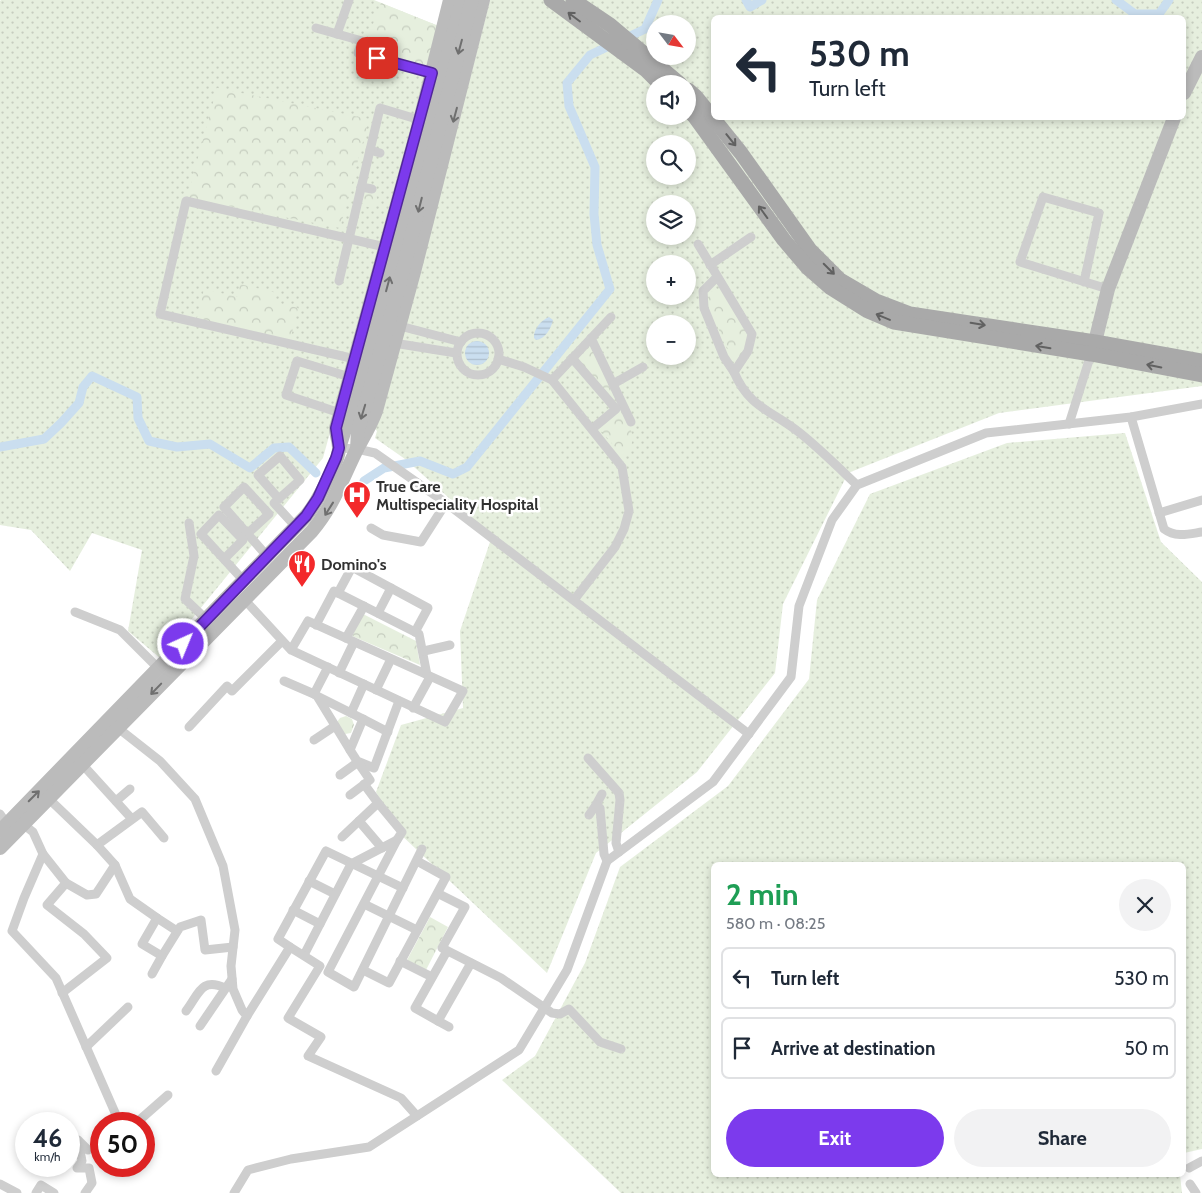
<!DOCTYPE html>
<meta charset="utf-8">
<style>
body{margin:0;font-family:Cabin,sans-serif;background:#f2f2f3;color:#1f2937;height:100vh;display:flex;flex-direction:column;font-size:19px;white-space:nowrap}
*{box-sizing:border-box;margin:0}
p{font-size:16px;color:#747a83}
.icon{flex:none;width:28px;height:28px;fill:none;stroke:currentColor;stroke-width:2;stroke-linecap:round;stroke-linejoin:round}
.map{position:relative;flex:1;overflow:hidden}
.drawer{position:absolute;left:711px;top:862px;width:475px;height:315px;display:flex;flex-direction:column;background:#fff;border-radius:8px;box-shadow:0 2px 8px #0003}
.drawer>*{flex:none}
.hud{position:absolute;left:711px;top:15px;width:475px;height:105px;border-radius:8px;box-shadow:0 2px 8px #0003;background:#fff;color:#1f2937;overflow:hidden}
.needle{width:32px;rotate:121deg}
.controls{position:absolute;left:646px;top:15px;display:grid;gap:10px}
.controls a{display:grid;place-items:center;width:50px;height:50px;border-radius:50%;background:#fff;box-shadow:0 2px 8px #0003;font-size:25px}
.speed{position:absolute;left:15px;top:1112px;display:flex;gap:10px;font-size:25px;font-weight:700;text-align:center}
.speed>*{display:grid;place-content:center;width:65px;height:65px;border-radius:50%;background:#fff;box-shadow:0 2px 8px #0003;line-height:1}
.speed small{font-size:12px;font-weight:400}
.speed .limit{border:8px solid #d22;background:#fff;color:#111}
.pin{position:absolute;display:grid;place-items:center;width:42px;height:42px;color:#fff;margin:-21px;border-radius:10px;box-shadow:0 2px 8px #0006}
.me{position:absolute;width:55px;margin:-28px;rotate:44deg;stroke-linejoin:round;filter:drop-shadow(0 0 4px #0008)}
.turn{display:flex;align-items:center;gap:18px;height:105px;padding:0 15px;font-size:22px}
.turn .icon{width:65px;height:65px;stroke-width:2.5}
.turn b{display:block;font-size:35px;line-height:42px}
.round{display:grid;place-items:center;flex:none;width:52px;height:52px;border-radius:26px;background:#f2f2f3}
.head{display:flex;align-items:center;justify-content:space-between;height:85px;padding:0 15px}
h1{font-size:30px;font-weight:700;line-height:38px;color:#1e9e55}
.primary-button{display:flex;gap:10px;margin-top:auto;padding:10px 15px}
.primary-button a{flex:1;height:58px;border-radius:30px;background:#7c3aed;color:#fff;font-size:20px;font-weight:700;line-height:58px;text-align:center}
.primary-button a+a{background:#f2f2f3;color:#1f2937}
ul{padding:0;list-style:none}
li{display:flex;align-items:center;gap:15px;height:62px;margin:0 10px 8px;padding:0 5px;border:2px solid #e0e1e3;border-radius:8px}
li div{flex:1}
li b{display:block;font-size:19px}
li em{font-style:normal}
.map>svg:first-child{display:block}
.grass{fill:url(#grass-dots);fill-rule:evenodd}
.park{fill:url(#park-crowns)}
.water{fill:url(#water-rules)}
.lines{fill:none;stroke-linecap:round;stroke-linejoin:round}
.canal{stroke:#cadeef;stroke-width:9}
.street{stroke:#cecece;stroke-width:9}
.secondary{stroke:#bbb;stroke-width:14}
.primary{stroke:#a9a9a9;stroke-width:15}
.secondary-bridge{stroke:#bbb;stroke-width:14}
.oneway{stroke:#616161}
.oneway2{stroke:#6f6f6f}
.route-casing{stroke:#51269a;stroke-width:12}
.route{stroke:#7c3aed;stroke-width:9}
.labels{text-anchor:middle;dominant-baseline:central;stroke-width:5;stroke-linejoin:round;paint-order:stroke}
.poi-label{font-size:16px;font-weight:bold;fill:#313131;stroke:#fff;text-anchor:start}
</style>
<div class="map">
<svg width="1202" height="1193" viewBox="0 0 1202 1193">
<defs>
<pattern id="grass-dots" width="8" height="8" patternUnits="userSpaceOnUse" patternTransform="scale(1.25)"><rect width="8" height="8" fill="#e6efde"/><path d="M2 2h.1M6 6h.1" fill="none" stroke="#c6cdbf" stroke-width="1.8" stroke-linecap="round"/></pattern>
<pattern id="park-crowns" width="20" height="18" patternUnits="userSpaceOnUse" patternTransform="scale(1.25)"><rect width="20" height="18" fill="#e6efde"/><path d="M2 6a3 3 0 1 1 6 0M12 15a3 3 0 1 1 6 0" fill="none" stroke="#c6cdbf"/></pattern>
<pattern id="water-rules" width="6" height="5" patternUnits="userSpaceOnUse" patternTransform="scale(1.25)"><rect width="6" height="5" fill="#cadeef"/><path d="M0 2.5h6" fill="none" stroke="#aebfcd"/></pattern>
</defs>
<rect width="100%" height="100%" fill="#fff"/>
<g class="grass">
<polygon points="1,0 374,0 441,27 323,458 160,658 128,631 142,550 92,533 70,571 31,530 0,525 0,1"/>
<path d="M490,0H1202V386L999,413L848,473L783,604L775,673L697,772L596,853L547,973L398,832L376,792L401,725L463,708L460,631L492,536L405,459L375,438L377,431L373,427L471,74ZM714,18H1184V118H714ZM655,24H688V56H655ZM655,84H688V116H655ZM655,144H688V176H655ZM655,204H688V236H655ZM655,264H688V296H655ZM655,324H688V356H655Z"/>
<polygon points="1125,433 1161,542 1202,582 1202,1149 1184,1153 1184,865 714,865 714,1175 1180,1175 1182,1193 621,1193 502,1080 535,1056 585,963 620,867 728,786 809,679 817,600 870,494 1007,443"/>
</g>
<g class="park">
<polygon points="381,3 441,27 430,69 361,56"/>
<polygon points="217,88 369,119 340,228 187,198"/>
<circle cx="369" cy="199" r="8"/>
<polygon points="240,284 277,293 275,302 298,308 290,341 197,318 204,289 237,297"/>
<path d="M716,289L723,291C728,301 750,330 748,340C746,348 740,357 735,364L709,309V293Z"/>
<polygon points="591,346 618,401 616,403 577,361"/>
<path d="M619,411C631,427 640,440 623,457L600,429Z"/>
<polygon points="363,614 416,641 420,665 352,636"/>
<polygon points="346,716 352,719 354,725 351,733 345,734 337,722 340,718"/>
<polygon points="430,917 448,927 426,970 407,960"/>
</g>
<g class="water">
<path d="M549,317L553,320C551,329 545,339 536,340L534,338C533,330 541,320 549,317Z"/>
<circle cx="477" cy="353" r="12"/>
</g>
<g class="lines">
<g class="canal">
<polyline points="746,0 750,7 762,0"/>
<polyline points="1116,0 1135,14 1159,14 1169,0"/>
<polyline points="0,447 44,439 61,423 79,403 83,387 92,376 137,397 138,418 149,441 177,447 210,444 250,468 274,448 289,447 316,473"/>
<polyline points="364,481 384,468 420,461 453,474 467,467 610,289 597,245 594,214 595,167 569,106 567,83 590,55 645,29 658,0"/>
</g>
<g class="street">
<polyline points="316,28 362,41 358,53 432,73"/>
<polyline points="337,34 349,0"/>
<polyline points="370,150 380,153"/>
<polyline points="361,187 372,189"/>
<polyline points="698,244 752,334 748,351 734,372 724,357 704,308 703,291 717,277"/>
<polyline points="710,265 751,237"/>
<polyline points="339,281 380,108 420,120"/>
<polyline points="1084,282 1099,213 1043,197 1020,262 1108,289"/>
<polyline points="396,325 461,342"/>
<circle cx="478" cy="354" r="21"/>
<polyline points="591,338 631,422"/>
<polyline points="390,341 400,344 456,353"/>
<polyline points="572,358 616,409 592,429"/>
<polyline points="355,359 160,314 186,201 385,247"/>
<polyline points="498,359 524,367 552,380 622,467 629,511 624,529 615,547 574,600"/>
<path d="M734,372C749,408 773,411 800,433C820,449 838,467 857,485"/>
<polyline points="552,380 611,317"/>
<polyline points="613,384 643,367"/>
<polyline points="340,413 286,395 297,361 350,377"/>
<path d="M1131,417L1164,529C1176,538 1189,534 1202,532"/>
<polyline points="1069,424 1091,354"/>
<polyline points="339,448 357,449 375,453 446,503 749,734"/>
<polyline points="279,499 258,475 280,456 300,480 274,503 296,527"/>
<polyline points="1159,513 1202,500"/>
<polyline points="189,523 194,556 185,599 206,619"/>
<polyline points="371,528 383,535 421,542 446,503"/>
<polyline points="248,533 269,514 244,487 224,507 267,556"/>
<polyline points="224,559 243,540 219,515 201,534 244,581"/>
<polyline points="338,593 352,567 428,608 415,632"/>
<polyline points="244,599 291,650 445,722 463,691 308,621 291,650"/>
<polyline points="75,612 120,630 159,669"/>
<polyline points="378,613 391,588"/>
<polyline points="316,625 334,591 419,634 427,675"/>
<polyline points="346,638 364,606"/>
<polyline points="424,651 450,645"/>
<polyline points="339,673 354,642"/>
<polyline points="284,681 314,694"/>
<polyline points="376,690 391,659"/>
<polyline points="317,696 350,750 363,719 317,696 314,694 328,667"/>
<polyline points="413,708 430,677"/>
<polyline points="351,713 364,684"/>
<polyline points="363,719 388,732"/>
<polyline points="189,727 227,686 232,691 282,641"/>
<polyline points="118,728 160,761 195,799 223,866 235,930 231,966 233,989 242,1010 247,1016 216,1071"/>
<polyline points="314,740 335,726"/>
<polyline points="350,750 357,761 374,768 399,701"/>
<polyline points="588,758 619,793 620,800 616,843 619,852"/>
<polyline points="82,764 132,819"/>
<polyline points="340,775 358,762"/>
<polyline points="364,784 378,803"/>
<polyline points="350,795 370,780 357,761"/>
<polyline points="48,798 97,845"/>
<polyline points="116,801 130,789"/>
<polyline points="596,805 602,794"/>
<polyline points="0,814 7,824"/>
<polyline points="589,815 596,805 600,808 604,854 607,861"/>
<polyline points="359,821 382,848"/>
<polyline points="23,824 33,832 43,854 24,898 12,931 56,978 120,1124"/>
<polyline points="342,837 378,803 402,832 397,840"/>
<polyline points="43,854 66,883 47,905 84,934 107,958 62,993"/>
<polyline points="115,865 130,899 157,918 142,944 162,956 180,927 201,920 205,950 233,947"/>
<polyline points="309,881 335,894"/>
<polyline points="66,883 87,895 96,894 115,865 97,845 142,812 164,838"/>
<polyline points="441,895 465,907 442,948 501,978 552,1013 560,1014 569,1009 600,1042 621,1049"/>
<polyline points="364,904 417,930"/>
<polyline points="293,910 320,924"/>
<polyline points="157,918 177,931"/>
<polyline points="290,947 278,939 326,851 403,888"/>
<polyline points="447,951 415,1008 438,1021 471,963"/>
<polyline points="304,955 351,864 397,840 328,972 354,987 422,849"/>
<polyline points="400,961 432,977"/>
<polyline points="363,970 389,983 446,877 417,861"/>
<polyline points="152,974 162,956"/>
<path d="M186,1011C199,994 201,977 225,988"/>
<polyline points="247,1016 290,947 320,966 288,1018 321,1037 308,1056 401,1098 417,1116"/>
<polyline points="438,1021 449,1027"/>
<polyline points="200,1026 232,979"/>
<polyline points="86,1047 128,1007"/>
<polyline points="135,1124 168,1095"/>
<polyline points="1189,1168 1202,1161"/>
<polyline points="0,1184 17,1193"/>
<polyline points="1190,1184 1196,1193"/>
<polyline points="36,1193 41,1185 54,1193"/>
<polyline points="85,1193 92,1183 89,1168 77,1168 82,1161 78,1140 88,1150"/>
<polyline points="234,1193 248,1170 291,1159 369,1147 519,1050 567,970 607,861 713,782 791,677 799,606 832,520 857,485 986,433 1131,417 1202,404"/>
</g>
<g class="secondary">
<polyline points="1184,93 1202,57"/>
<polyline points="1095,342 1108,289 1174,118"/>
<path d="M0,831L306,516C316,504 339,463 339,448C339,441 336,435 336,428L420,120L450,0"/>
<path d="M0,848L312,531C334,505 342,479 357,449C364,436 371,425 376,411L414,272L483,0"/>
</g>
<g class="primary">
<polyline points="551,0 646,70 660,84"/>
<polyline points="573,0 610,25 680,84"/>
<polyline points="688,90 696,97 741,153 810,250 840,280 876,301 910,314 1095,342 1202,361"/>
<polyline points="688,110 695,117 784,240 807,267 831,288 866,310 894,322 1091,354 1202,375"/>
</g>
<g class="secondary-bridge">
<polyline points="339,448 370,351 462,0"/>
<polyline points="357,449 358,430 395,301 472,0"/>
</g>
</g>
<defs><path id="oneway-shaft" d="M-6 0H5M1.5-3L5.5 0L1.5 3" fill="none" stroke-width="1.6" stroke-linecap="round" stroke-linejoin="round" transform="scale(1.25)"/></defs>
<g class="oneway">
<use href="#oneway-shaft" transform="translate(574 17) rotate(-143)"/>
<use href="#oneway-shaft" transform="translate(731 140) rotate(51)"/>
<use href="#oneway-shaft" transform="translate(763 212) rotate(-126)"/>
<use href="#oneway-shaft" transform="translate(829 269) rotate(45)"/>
<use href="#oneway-shaft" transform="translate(883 317) rotate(-157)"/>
<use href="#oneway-shaft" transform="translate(978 324) rotate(9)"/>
<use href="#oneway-shaft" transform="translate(1043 347) rotate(-171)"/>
<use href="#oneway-shaft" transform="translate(1154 366) rotate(-169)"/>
</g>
<g class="oneway2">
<use href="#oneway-shaft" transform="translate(460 47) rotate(105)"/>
<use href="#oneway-shaft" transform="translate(455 115) rotate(105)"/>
<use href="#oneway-shaft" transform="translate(420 205) rotate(104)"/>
<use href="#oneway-shaft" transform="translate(388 284) rotate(-75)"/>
<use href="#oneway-shaft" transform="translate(363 412) rotate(107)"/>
<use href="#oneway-shaft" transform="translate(329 509) rotate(122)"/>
<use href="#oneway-shaft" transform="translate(156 689) rotate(134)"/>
<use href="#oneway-shaft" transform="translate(34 796) rotate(-45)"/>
</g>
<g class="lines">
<defs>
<polyline id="route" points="183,644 306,516 318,498 336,458 339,448 336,428 340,413 432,73 377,58"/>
</defs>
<use href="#route" class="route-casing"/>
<use href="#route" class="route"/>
</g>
<defs>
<symbol id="hospital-pin" viewBox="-11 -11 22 30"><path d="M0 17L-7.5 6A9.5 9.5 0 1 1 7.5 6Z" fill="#f3292b" stroke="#fff"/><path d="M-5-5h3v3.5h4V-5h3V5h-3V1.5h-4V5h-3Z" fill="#fff"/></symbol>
<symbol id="restaurant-pin" viewBox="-11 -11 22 30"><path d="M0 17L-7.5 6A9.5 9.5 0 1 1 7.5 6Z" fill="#f3292b" stroke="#fff"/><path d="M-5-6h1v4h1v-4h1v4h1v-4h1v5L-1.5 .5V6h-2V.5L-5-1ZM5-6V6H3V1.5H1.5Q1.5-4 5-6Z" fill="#fff"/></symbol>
</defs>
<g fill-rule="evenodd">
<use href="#hospital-pin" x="341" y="479" width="32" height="43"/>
<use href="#restaurant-pin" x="286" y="548" width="32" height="43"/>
</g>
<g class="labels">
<g class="poi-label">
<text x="376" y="486">True Care<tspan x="376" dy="18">Multispeciality Hospital</tspan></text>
<text x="321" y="564">Domino's</text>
</g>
</g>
</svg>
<div class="controls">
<a><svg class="needle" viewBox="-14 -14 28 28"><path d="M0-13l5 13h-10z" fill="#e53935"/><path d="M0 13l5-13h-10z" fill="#747a83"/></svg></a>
<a><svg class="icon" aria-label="sound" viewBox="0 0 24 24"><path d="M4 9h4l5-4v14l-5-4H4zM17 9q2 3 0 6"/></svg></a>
<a><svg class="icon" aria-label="search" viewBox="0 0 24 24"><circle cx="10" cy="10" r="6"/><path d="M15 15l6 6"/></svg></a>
<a><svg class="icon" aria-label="layers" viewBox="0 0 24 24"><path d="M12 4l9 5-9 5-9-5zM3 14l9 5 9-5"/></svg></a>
<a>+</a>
<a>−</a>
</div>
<div class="speed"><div>46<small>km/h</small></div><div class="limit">50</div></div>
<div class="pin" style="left:377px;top:58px;background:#d93025"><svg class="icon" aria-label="arrive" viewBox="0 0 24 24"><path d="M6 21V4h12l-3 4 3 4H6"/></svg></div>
<svg class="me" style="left:183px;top:644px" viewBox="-20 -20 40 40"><circle r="17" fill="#7c3aed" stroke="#fff" stroke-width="3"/><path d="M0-11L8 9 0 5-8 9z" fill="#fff"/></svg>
<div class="hud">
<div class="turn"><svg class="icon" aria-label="left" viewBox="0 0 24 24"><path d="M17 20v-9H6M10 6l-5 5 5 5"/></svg><div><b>530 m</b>Turn left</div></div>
</div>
<section class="drawer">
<div class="head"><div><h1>2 min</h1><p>580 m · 08:25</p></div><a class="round"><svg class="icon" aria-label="close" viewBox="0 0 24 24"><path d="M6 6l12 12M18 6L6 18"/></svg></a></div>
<ul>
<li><svg class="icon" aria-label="left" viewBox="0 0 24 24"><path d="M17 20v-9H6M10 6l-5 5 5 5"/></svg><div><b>Turn left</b></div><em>530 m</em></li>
<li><svg class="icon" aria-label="arrive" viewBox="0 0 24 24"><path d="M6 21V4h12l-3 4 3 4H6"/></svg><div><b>Arrive at destination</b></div><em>50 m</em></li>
</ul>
<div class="primary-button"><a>Exit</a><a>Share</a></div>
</section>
</div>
